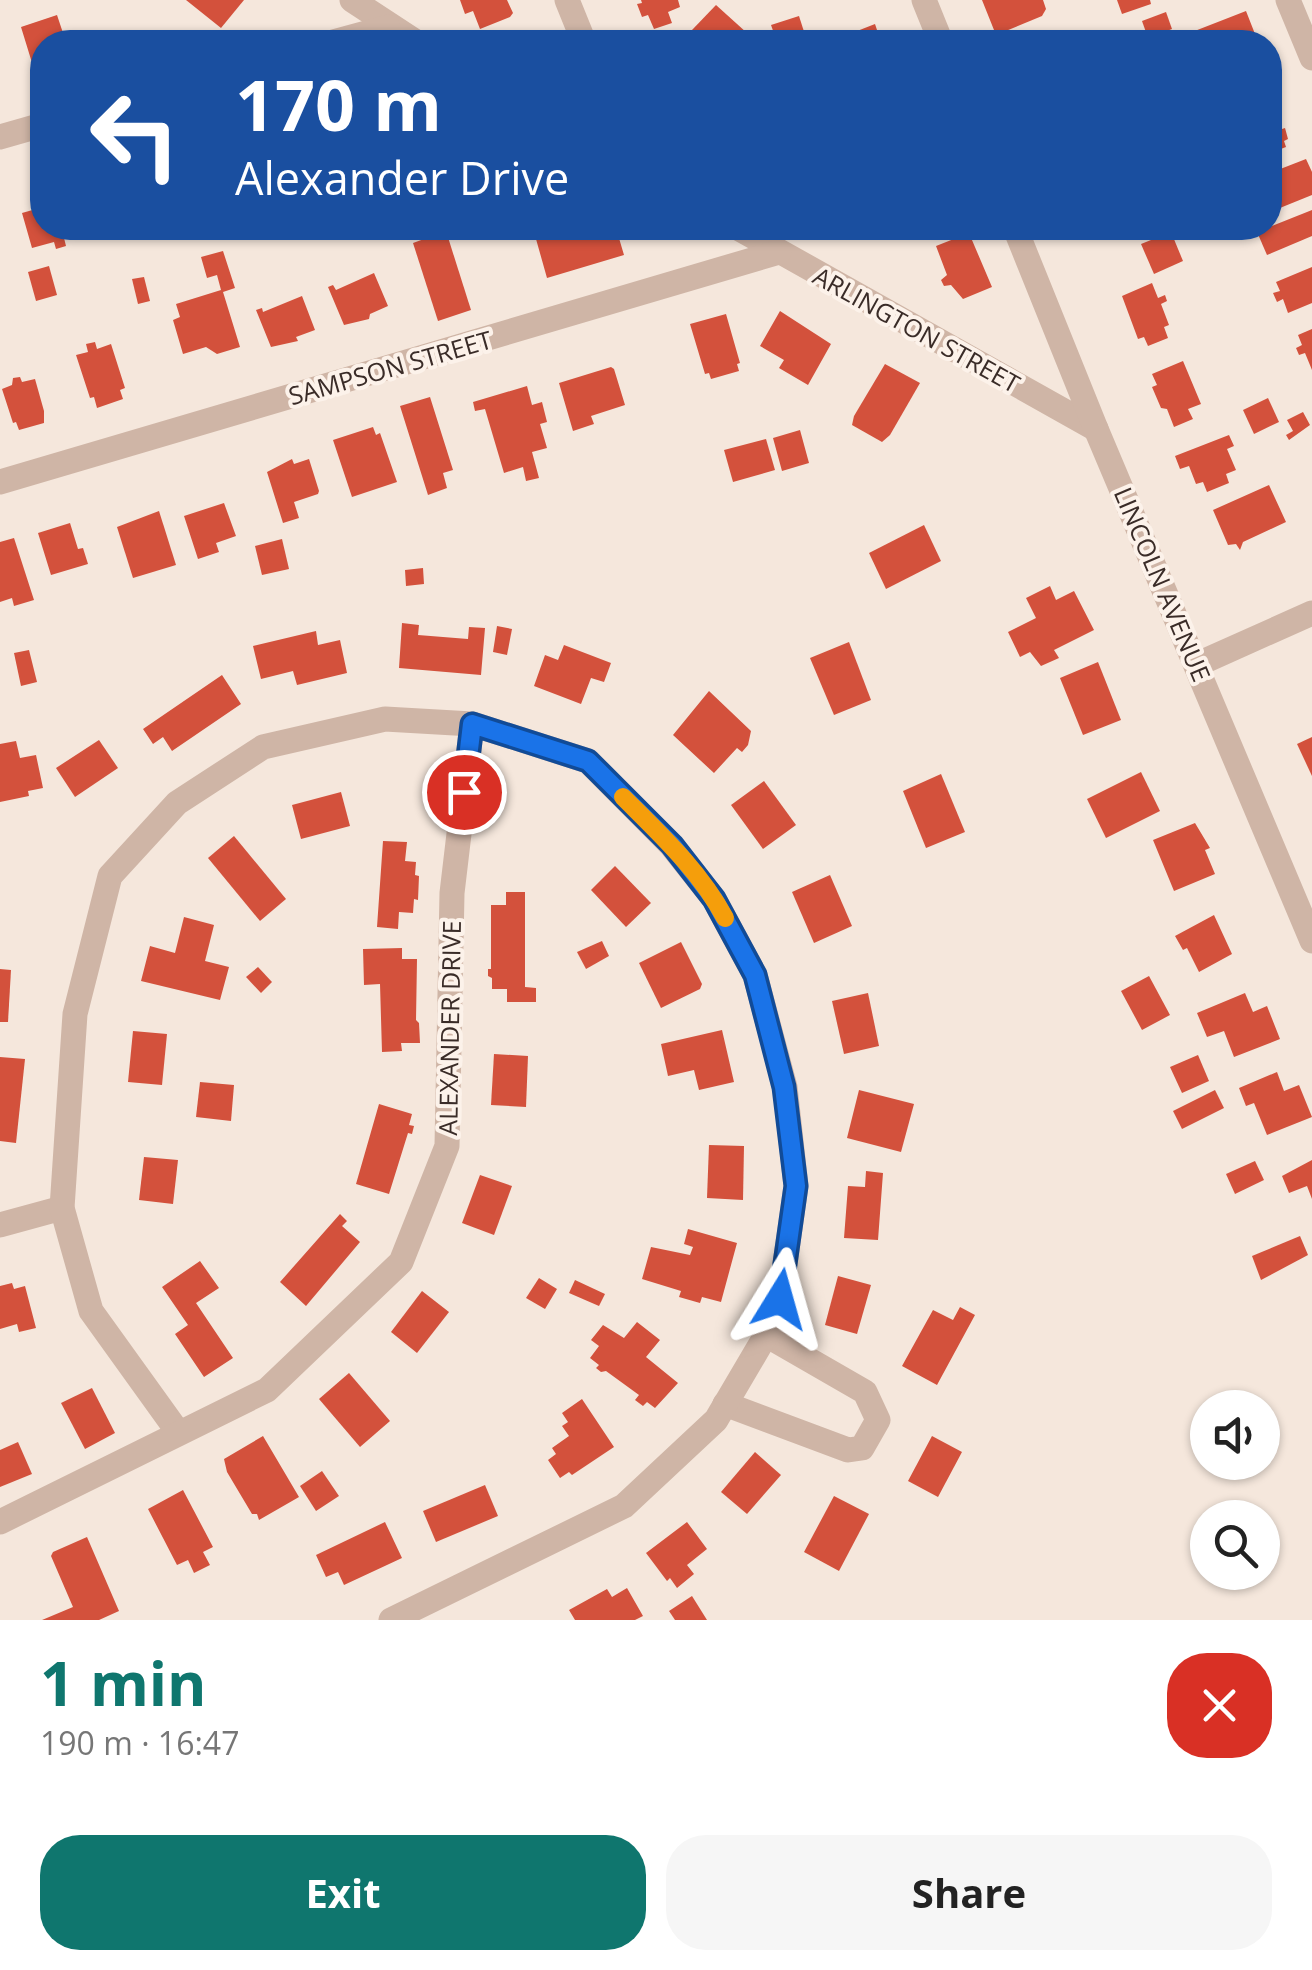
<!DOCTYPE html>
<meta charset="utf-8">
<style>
body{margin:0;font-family:"Open Sans",sans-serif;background:#f6f6f6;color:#222;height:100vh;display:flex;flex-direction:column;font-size:38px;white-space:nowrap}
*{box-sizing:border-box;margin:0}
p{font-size:32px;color:#767676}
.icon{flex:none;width:55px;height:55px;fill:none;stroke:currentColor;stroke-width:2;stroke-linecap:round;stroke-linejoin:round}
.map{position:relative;height:1620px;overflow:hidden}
.side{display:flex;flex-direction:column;background:#fff;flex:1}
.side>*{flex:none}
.hud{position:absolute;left:30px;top:30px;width:1252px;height:210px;border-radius:40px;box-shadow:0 2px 8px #0004;background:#1a4fa0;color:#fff;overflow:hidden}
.fabs{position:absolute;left:1190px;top:1390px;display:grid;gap:20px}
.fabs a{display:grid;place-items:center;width:90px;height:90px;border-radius:50%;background:#fff;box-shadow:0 2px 8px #0004;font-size:50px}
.pin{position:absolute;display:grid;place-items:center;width:85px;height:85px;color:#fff;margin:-42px;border:5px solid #fff;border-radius:50%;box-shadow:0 2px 10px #0007}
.me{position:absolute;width:110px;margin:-55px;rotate:8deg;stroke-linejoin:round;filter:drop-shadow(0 0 8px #0008)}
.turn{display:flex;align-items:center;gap:35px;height:210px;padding:0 40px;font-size:45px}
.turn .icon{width:130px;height:130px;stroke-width:2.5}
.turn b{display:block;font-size:70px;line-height:85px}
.round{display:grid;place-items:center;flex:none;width:105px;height:105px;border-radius:40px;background:#f6f6f6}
.overview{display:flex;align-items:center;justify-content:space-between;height:170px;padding:0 40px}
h1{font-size:60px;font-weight:700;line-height:75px;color:#0f766e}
.button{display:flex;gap:20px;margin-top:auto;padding:20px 40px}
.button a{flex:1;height:115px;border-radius:40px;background:#0f766e;color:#fff;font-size:40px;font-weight:700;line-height:115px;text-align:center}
.button a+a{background:#f6f6f6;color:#222}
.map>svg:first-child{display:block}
.building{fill:#d3513c}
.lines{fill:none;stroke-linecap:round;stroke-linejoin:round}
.street{stroke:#cfb5a6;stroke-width:25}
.route-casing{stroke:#114b97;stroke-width:25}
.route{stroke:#1a73e8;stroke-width:18}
.slow{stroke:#f59e0b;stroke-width:18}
.labels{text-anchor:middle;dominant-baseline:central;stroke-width:8;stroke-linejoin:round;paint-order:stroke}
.street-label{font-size:25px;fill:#3a2c28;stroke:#fcf2ea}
</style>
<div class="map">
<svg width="1312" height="1620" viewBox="0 0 1312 1620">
<rect width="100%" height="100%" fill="#f5e7dc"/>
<g class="building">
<polygon points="186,0 244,0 221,28"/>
<polygon points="460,0 507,0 513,13 510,17 480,29 473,11 465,14"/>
<polygon points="641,0 678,0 680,7 668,12 672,23 654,29 648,15 642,17 637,4 642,3"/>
<polygon points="982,0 1043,0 1046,9 1042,16 996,35"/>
<polygon points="1117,0 1150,0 1151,4 1122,14"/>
<polygon points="716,5 747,33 739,42 706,42 692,30"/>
<polygon points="1246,11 1255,34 1250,36 1253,42 1190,42 1187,34"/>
<polygon points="1166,12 1172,29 1148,38 1142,21"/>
<polygon points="57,15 66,42 42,42 42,78 37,79 21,27"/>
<polygon points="799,16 807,41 777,42 771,25"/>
<polygon points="875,24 881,42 829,42"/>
<polygon points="1274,116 1279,130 1285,128 1288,139 1284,141 1286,147 1270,153 1270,117"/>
<polygon points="1306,159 1312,172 1312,195 1270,212 1270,173"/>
<polygon points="42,202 42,228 72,228 74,235 64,238 66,246 56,249 54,242 32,248 22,213 36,209 34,205"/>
<polygon points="1312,210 1312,236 1267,255 1257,232"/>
<polygon points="567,228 616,228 624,255 547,278 536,239 568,230"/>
<polygon points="446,231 471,310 438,321 413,243"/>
<polygon points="1171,232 1183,261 1154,274 1141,244"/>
<polygon points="969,233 992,287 963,299 951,285 944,286 941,280 947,275 936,246"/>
<polygon points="223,251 235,288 223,292 240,347 217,354 206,347 183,354 173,320 180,317 176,304 221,290 217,275 207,278 201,257"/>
<polygon points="49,266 57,295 36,301 28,272"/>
<polygon points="1312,267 1312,303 1288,313 1283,299 1277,302 1273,293 1280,291 1276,282"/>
<polygon points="374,273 388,306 370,314 369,319 344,325 328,287 333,285 336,290"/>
<polygon points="144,277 150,301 138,304 132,279"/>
<polygon points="1152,283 1158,298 1165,295 1167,301 1161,304 1169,325 1164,327 1168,338 1148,346 1144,337 1138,339 1122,296"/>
<polygon points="302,296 315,330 296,337 298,341 271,347 256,310 262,308 263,312"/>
<polygon points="780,311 831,344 808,385 779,368 784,360 760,346"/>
<polygon points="726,314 740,363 737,364 739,371 711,379 709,373 705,374 690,324"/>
<polygon points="1312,329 1312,370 1305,353 1299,355 1296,348 1302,345 1298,335"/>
<polygon points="95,342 97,349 111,344 125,388 120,390 123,399 97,408 94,397 90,398 76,355 88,352 86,344"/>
<polygon points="1183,361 1201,404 1188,409 1193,419 1174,427 1167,409 1161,408 1152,387 1157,385 1152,374"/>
<polygon points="885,364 920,383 890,435 882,442 852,425 854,416"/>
<polygon points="611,367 614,369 625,405 591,416 594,424 573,431 559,383"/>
<polygon points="20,377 22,382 35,379 44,411 44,423 19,430 16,422 13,423 2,389 12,385 13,378"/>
<polygon points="527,386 532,405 542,402 547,422 540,424 547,448 532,452 539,478 526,481 523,467 504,473 485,409 475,411 473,402"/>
<polygon points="430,397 453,470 443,473 447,488 428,495 400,406"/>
<polygon points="1268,398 1279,422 1254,434 1243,410"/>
<polygon points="1303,412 1310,425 1289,440 1286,435 1293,431 1287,420"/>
<polygon points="373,427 376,435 380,433 397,482 352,497 333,440"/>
<polygon points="800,430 809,463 782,471 773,438"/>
<polygon points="1229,435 1234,446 1227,449 1236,470 1226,474 1229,483 1207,492 1203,482 1196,484 1189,466 1180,469 1175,456"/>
<polygon points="766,439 775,470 733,482 724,450"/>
<polygon points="292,459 294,464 309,459 319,491 318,494 294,502 299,518 283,523 267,472"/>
<polygon points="1269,485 1286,522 1243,542 1240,550 1236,544 1228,545 1213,510"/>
<polygon points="224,503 236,536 216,543 219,552 198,559 184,516"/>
<polygon points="159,511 176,565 133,578 117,527"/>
<polygon points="70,523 78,549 83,548 88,564 51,575 38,533"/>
<polygon points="924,525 941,561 886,589 869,553"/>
<polygon points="14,538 34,600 14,606 12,598 0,602 0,542"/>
<polygon points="282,539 289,569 262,575 255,546"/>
<polygon points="423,568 424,584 406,586 405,570"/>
<polygon points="1050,586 1056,600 1074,591 1094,630 1054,650 1059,658 1041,666 1030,652 1020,657 1008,632 1036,618 1026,598"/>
<polygon points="402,623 419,625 418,635 468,639 469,627 485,628 481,675 399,668"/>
<polygon points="497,626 512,629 507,655 493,652"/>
<polygon points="316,631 318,645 340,640 347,673 297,685 293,671 261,679 253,646"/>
<polygon points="849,642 871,700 834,715 810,658"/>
<polygon points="564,645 611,663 604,682 591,678 581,704 534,686 545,655 558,660"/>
<polygon points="29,650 37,682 21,686 14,653"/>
<polygon points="1098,662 1121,720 1083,735 1060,678"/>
<polygon points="222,675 241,704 172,751 163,737 153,744 143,729"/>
<polygon points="709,691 751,731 748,745 742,752 737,748 714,773 673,735"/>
<polygon points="1312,737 1312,776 1297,744"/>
<polygon points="99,740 118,768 75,797 56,768"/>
<polygon points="16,741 20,758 36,755 43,788 28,791 29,796 0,802 0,744"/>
<polygon points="1141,772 1160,811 1106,838 1087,799"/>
<polygon points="941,774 965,832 926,848 903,791"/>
<polygon points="764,781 796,825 763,849 731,805"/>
<polygon points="341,792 350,826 301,839 292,805"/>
<polygon points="1195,823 1210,848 1205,850 1215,874 1174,891 1153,840"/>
<polygon points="234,836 286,899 260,921 208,858"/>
<polygon points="383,841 407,842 405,861 416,862 415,875 419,876 418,900 414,899 413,913 399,912 398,929 377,927"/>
<polygon points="615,866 651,903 626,927 591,890"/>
<polygon points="830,875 852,926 814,943 792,892"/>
<polygon points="506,892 525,892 525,987 536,988 536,1002 507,1002 507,989 492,989 492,978 488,976 488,969 491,969 491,905 506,905"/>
<polygon points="1214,915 1232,954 1199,972 1187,948 1183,950 1175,936"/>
<polygon points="184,917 214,925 205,961 229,967 220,1000 141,981 150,946 175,953"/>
<polygon points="602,941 609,956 586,969 577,952"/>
<polygon points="681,942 702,984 700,989 661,1008 639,963"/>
<polygon points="402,948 402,959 417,959 416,1020 419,1023 420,1043 401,1043 402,1051 382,1052 380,984 364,985 363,949"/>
<polygon points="258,967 272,982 261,993 246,977"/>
<polygon points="0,969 11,970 8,1022 0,1022"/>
<polygon points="1149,976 1170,1015 1142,1030 1121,991"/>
<polygon points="868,993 879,1046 844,1054 832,1001"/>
<polygon points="1245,993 1253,1012 1267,1006 1280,1039 1234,1057 1224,1031 1207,1037 1197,1013"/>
<polygon points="722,1030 734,1082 699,1090 694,1070 668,1076 661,1044"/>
<polygon points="133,1031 167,1034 162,1085 128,1082"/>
<polygon points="494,1054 528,1056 526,1107 491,1105"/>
<polygon points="1198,1055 1209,1081 1182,1093 1170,1067"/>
<polygon points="0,1057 25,1059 16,1143 0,1141"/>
<polygon points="1277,1072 1284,1091 1299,1085 1312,1117 1267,1135 1254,1103 1246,1106 1239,1088"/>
<polygon points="200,1082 234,1085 231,1121 196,1117"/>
<polygon points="859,1090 914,1104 901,1152 847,1138"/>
<polygon points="1215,1090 1224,1108 1182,1129 1173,1111"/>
<polygon points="379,1104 412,1114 409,1125 414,1126 412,1134 408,1133 389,1194 356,1184"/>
<polygon points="709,1145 744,1146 743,1200 707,1198"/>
<polygon points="144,1157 178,1160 173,1204 139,1200"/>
<polygon points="1312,1160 1312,1199 1307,1186 1289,1193 1282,1176"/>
<polygon points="1255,1161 1264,1180 1235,1194 1226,1174"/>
<polygon points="866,1171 883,1173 878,1240 844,1238 848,1186 865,1187"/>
<polygon points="480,1175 512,1186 494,1235 462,1223"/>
<polygon points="340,1214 347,1221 342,1226 360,1242 306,1306 280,1282"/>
<polygon points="688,1229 737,1243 721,1302 702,1297 700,1303 679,1297 681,1291 642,1279 651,1247 690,1255 693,1247 684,1244"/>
<polygon points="1300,1236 1308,1255 1261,1280 1252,1256"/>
<polygon points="200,1261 219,1288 196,1303 233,1358 204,1377 175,1334 188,1325 162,1287"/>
<polygon points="838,1276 871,1285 857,1334 825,1325"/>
<polygon points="539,1278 557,1289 545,1309 526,1298"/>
<polygon points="575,1280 605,1294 599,1306 569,1293"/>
<polygon points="12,1283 14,1289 25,1286 36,1328 19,1332 17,1324 0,1329 0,1286"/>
<polygon points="422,1291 449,1312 417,1353 391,1332"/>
<polygon points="960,1307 975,1315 937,1385 902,1366 933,1310 953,1320"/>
<polygon points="637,1322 660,1340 646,1357 678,1383 655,1408 647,1402 643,1406 635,1400 639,1395 606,1371 601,1372 596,1368 599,1365 590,1358 599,1346 591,1340 603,1325 624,1338"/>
<polygon points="349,1373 390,1421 360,1447 319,1399"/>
<polygon points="92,1388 115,1433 85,1449 61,1403"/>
<polygon points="582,1399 614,1447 572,1475 569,1472 560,1478 548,1460 556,1454 552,1448 569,1436 562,1426 568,1422 562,1413"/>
<polygon points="263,1436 299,1497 259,1520 257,1514 252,1514 227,1472 224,1459"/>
<polygon points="932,1436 962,1452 938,1497 908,1481"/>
<polygon points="18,1442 32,1474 0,1487 0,1450"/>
<polygon points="755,1452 781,1475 747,1514 721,1492"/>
<polygon points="322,1471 339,1496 316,1511 300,1486"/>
<polygon points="485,1485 498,1516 436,1542 423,1511"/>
<polygon points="183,1490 213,1547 203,1552 210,1565 194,1573 188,1560 177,1565 148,1509"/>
<polygon points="834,1496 869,1514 839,1571 804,1552"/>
<polygon points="385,1522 402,1558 344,1585 338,1572 326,1577 316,1555"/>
<polygon points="687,1522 707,1549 687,1565 694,1574 677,1588 670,1578 667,1581 646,1553"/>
<polygon points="87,1537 119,1611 99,1620 42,1620 73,1607 51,1556 53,1552"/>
<polygon points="627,1588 643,1616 635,1620 575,1620 569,1610 607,1589 612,1597"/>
<polygon points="692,1596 707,1620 675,1620 669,1611"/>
</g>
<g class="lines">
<g class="street">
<polyline points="352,0 416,42"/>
<polyline points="567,0 584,42"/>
<polyline points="924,0 941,42"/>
<polyline points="1288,0 1312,58"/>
<polyline points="333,42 388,27"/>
<polyline points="0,137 42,125"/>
<polyline points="738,228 1096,429"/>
<polyline points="1015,228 1096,429 1312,941"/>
<polyline points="0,482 779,252"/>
<polyline points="1198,664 1312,613"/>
<polyline points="0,1225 62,1208"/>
<polyline points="725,1404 848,1450 862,1448 878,1420 865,1392 766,1335"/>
<polyline points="178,1432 91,1311 62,1208 75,1014 110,876 177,803 263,747 385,719 472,724 588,761 671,845 714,899 755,975 785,1087 796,1186 780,1299 766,1335 716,1420 624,1506 391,1620"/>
<polyline points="0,1522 267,1390 401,1262 447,1146 452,893 472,724"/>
</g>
</g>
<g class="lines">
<defs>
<polyline id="route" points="464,792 472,724 588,761 672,845 714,899 755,975 784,1087 796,1186 780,1299"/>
</defs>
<use href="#route" class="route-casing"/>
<use href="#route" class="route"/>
<path class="slow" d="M623,797C660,834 700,871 725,918"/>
</g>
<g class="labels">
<g class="street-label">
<text transform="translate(917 329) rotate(29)">ARLINGTON STREET</text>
<text transform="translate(390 367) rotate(-16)">SAMPSON STREET</text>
<text transform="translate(1163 584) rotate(67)">LINCOLN AVENUE</text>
<text transform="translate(449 1028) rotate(-89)">ALEXANDER DRIVE</text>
</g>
</g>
</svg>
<div class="fabs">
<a><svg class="icon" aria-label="sound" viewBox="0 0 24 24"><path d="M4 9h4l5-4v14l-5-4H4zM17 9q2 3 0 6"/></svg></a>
<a><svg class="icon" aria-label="search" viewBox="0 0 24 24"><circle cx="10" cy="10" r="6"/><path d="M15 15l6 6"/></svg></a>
</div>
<div class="pin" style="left:464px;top:792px;background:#d93025"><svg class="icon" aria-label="arrive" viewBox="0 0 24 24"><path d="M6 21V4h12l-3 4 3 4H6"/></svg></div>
<svg class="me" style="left:780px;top:1299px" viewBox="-20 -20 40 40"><path d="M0-17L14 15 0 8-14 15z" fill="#1a73e8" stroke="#fff" stroke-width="4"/></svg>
<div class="hud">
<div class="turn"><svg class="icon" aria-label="left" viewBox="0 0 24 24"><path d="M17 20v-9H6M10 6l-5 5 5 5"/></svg><div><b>170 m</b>Alexander Drive</div></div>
</div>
</div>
<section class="side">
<div class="overview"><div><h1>1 min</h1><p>190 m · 16:47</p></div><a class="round" style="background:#d93025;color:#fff"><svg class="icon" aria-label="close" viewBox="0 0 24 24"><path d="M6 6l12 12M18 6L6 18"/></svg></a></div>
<div class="button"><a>Exit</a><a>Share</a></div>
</section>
